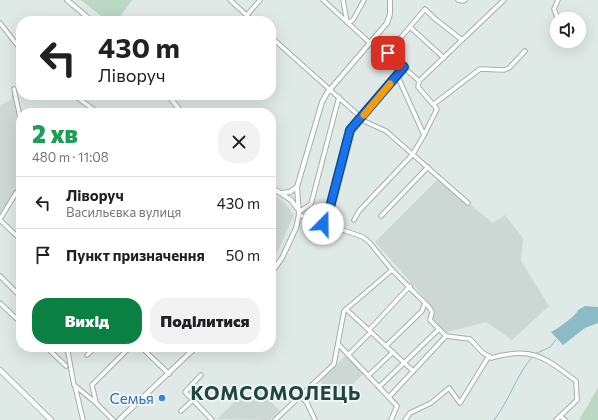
<!DOCTYPE html>
<html lang="uk">
<meta charset="utf-8">
<style>
body{margin:0;font-family:Commissioner,sans-serif;background:#f2f2f2;color:#202124;height:100vh;display:flex;flex-direction:column;font-size:15px;white-space:nowrap}
*{box-sizing:border-box;margin:0}
p{font-size:13px;color:#757577}
.icon{flex:none;width:22px;height:22px;fill:none;stroke:currentColor;stroke-width:2;stroke-linecap:round;stroke-linejoin:round}
.map{position:relative;flex:1;overflow:hidden}
.drawer{position:absolute;left:16px;top:108px;width:260px;height:244px;display:flex;flex-direction:column;background:#fff;border-radius:16px;box-shadow:0 4px 16px #0002}
.drawer>*{flex:none}
.banner{position:absolute;left:16px;top:16px;width:260px;height:84px;border-radius:16px;box-shadow:0 4px 16px #0002;background:#fff;color:#202124;overflow:hidden}
.buttons{position:absolute;left:550px;top:12px;display:grid;gap:8px}
.buttons a{display:grid;place-items:center;width:36px;height:36px;border-radius:50%;background:#fff;box-shadow:0 4px 16px #0002;font-size:20px}
.pin{position:absolute;display:grid;place-items:center;width:34px;height:34px;color:#fff;margin:-17px;border-radius:8px;box-shadow:0 2px 6px #0006}
.me{position:absolute;width:44px;margin:-22px;rotate:22deg;stroke-linejoin:round;filter:drop-shadow(0 0 3px #0008)}
.turn{display:flex;align-items:center;gap:14px;height:84px;padding:0 16px;font-size:18px}
.turn .icon{width:52px;height:52px;stroke-width:2.5}
.turn b{display:block;font-size:28px;line-height:34px}
.round{display:grid;place-items:center;flex:none;width:42px;height:42px;border-radius:16px;background:#f2f2f2}
.summary{display:flex;align-items:center;justify-content:space-between;height:68px;padding:0 16px}
h1{font-size:24px;font-weight:800;line-height:30px;color:#1e9e55}
.button{display:flex;gap:8px;margin-top:auto;padding:8px 16px}
.button a{flex:1;height:46px;border-radius:16px;background:#0b8043;color:#fff;font-size:16px;font-weight:800;line-height:46px;text-align:center}
.button a+a{background:#f2f2f2;color:#202124}
ul{padding:0;list-style:none}
li{display:flex;align-items:center;gap:12px;height:52px;padding:0 16px;border-top:1px solid #e0e0e0}
li div{flex:1}
li b{display:block;font-size:15px}
li em{font-style:normal}
.map>svg:first-child{display:block}
.built{fill:#cdd8d4}
.green{fill:#bad8c4}
.water{fill:#8cbbc8}
.lines{fill:none;stroke-linecap:round;stroke-linejoin:round}
.stream{stroke:#8cbbc8;stroke-width:1}
.minor-casing{stroke:#a3b0ac;stroke-width:5.5}
.tertiary-casing{stroke:#a3b0ac;stroke-width:6}
.secondary-casing{stroke:#a0b3ad;stroke-width:6}
.minor{stroke:#fff;stroke-width:3.5}
.tertiary{stroke:#fff;stroke-width:4}
.secondary{stroke:#fff;stroke-width:4.5}
.route-casing{stroke:#114b97;stroke-width:10}
.route{stroke:#1a73e8;stroke-width:7}
.slow{stroke:#f59e0b;stroke-width:7}
.shop-dot{fill:#3f7fe0;stroke:#eff6f3;stroke-width:1.5}
.labels{text-anchor:middle;dominant-baseline:central;stroke-width:4;stroke-linejoin:round;paint-order:stroke}
.shop-label{font-size:15px;fill:#366cbe;stroke:#eff6f3;text-anchor:end}
.district-label{font-size:19px;font-weight:bold;letter-spacing:1px;fill:#204640;stroke:#eff6f3}
</style>
<div class="map">
<svg width="598" height="420" viewBox="0 0 598 420">
<rect width="100%" height="100%" fill="#dfe9e5"/>
<g class="built">
<polygon points="12,91 21,137 21,189 0,220 0,105 11,100"/>
<polygon points="438,179 493,223 505,215 523,238 521,261 549,306 512,340 486,322 444,333 430,315 432,306 375,242"/>
<polygon points="271,193 284,202 294,215 277,253 271,246"/>
<polygon points="346,355 364,373 338,399 320,381"/>
<polygon points="259,389 280,411 270,420 217,419 244,393 249,398"/>
</g>
<g class="green">
<polygon points="81,0 132,0 117,21 107,21"/>
<polygon points="598,388 598,420 579,420"/>
</g>
<path class="water" d="M585,306L598,307V323L585,328L563,345L551,332C556,330 577,315 578,310Z"/>
<g class="lines">
<g class="stream">
<polyline points="535,354 550,347 556,340"/>
<path d="M494,420C510,400 516,375 533,356"/>
</g>
<defs>
<g id="minor">
<polyline points="230,0 253,21"/>
<polyline points="323,0 370,43"/>
<polyline points="343,0 347,22"/>
<polyline points="458,0 463,1 465,0"/>
<polyline points="247,15 260,0"/>
<polyline points="558,19 554,9 558,0"/>
<polyline points="0,23 21,50"/>
<polyline points="348,23 353,20 364,0"/>
<polyline points="410,27 444,58"/>
<polyline points="271,37 366,122 386,131 468,203"/>
<polyline points="373,40 419,81 504,0"/>
<polyline points="388,53 425,9 434,18 462,40"/>
<polyline points="419,81 418,87 437,109 424,135"/>
<polyline points="14,89 21,122"/>
<polyline points="74,95 98,113"/>
<polyline points="434,104 480,69 504,70 509,68 525,51"/>
<polyline points="299,212 311,204 339,97"/>
<polyline points="381,216 428,167"/>
<polyline points="0,219 16,193 21,189"/>
<polyline points="0,220 21,240"/>
<polyline points="354,220 359,211 413,154 424,135 397,75"/>
<polyline points="323,224 329,211 350,130 404,67"/>
<polyline points="0,276 21,297"/>
<polyline points="0,303 21,323"/>
<polyline points="346,309 413,371"/>
<polyline points="369,330 410,286"/>
<path d="M446,336L470,339L482,352L491,358C532,346 544,357 576,381L577,400L556,420"/>
<polyline points="339,345 397,406 391,420"/>
<polyline points="386,346 422,311 425,303"/>
<polyline points="46,347 66,366"/>
<polyline points="67,347 74,385 95,402"/>
<polyline points="141,347 169,374"/>
<polyline points="87,355 96,347"/>
<polyline points="348,355 371,332"/>
<polyline points="368,376 393,352"/>
<polyline points="75,386 83,420"/>
<polyline points="379,387 439,329"/>
<polyline points="300,396 307,403 315,420"/>
<polyline points="389,397 446,336 430,320 432,312 429,307 392,270"/>
<polyline points="193,400 212,420"/>
<polyline points="181,411 193,400 185,392 201,375"/>
<polyline points="560,416 565,420"/>
<polyline points="113,420 96,403 92,385 130,347"/>
<polyline points="275,420 334,364 344,311 392,270 370,243 363,237 299,215"/>
<polyline points="405,420 410,413 431,403 449,388 460,403 489,356"/>
</g>
<g id="tertiary">
<polyline points="67,0 92,21"/>
<polyline points="168,95 182,113"/>
<polyline points="271,187 291,200 297,208"/>
<polyline points="281,193 290,192 297,187"/>
<polyline points="271,273 282,258 296,228 299,215 297,187 322,102 327,93 387,23 390,14 390,0"/>
<polyline points="119,420 196,347"/>
</g>
<polyline id="secondary" points="0,370 51,420"/>
</defs>
<use href="#minor" class="minor-casing"/>
<use href="#tertiary" class="tertiary-casing"/>
<use href="#secondary" class="secondary-casing"/>
<use href="#minor" class="minor"/>
<use href="#tertiary" class="tertiary"/>
<use href="#secondary" class="secondary"/>
</g>
<g class="lines">
<defs>
<polyline id="route" points="323,224 329,211 350,130 404,67 388,53"/>
</defs>
<use href="#route" class="route-casing"/>
<use href="#route" class="route"/>
<polyline class="slow" points="364,115 390,84"/>
</g>
<circle class="shop-dot" cx="162" cy="398" r="4"/>
<g class="labels">
<g class="shop-label">
<text x="154" y="398">Семья</text>
</g>
<g class="district-label">
<text x="276" y="392">КОМСОМОЛЕЦЬ</text>
</g>
</g>
</svg>
<div class="buttons">
<a><svg class="icon" aria-label="sound" viewBox="0 0 24 24"><path d="M4 9h4l5-4v14l-5-4H4zM17 9q2 3 0 6"/></svg></a>
</div>
<div class="pin" style="left:388px;top:53px;background:#d93025"><svg class="icon" aria-label="arrive" viewBox="0 0 24 24"><path d="M6 21V4h12l-3 4 3 4H6"/></svg></div>
<svg class="me" style="left:323px;top:224px" viewBox="-20 -20 40 40"><circle r="19" fill="#fff"/><path d="M0-13L10 11 0 6-10 11z" fill="#1a73e8"/></svg>
<div class="banner">
<div class="turn"><svg class="icon" aria-label="left" viewBox="0 0 24 24"><path d="M17 20v-9H6M10 6l-5 5 5 5"/></svg><div><b>430 m</b>Ліворуч</div></div>
</div>
<section class="drawer">
<div class="summary"><div><h1>2 хв</h1><p>480 m · 11:08</p></div><a class="round"><svg class="icon" aria-label="close" viewBox="0 0 24 24"><path d="M6 6l12 12M18 6L6 18"/></svg></a></div>
<ul>
<li><svg class="icon" aria-label="left" viewBox="0 0 24 24"><path d="M17 20v-9H6M10 6l-5 5 5 5"/></svg><div><b>Ліворуч</b><p>Васильєвка вулиця</p></div><em>430 m</em></li>
<li><svg class="icon" aria-label="arrive" viewBox="0 0 24 24"><path d="M6 21V4h12l-3 4 3 4H6"/></svg><div><b>Пункт призначення</b></div><em>50 m</em></li>
</ul>
<div class="button"><a>Вихід</a><a>Поділитися</a></div>
</section>
</div>
